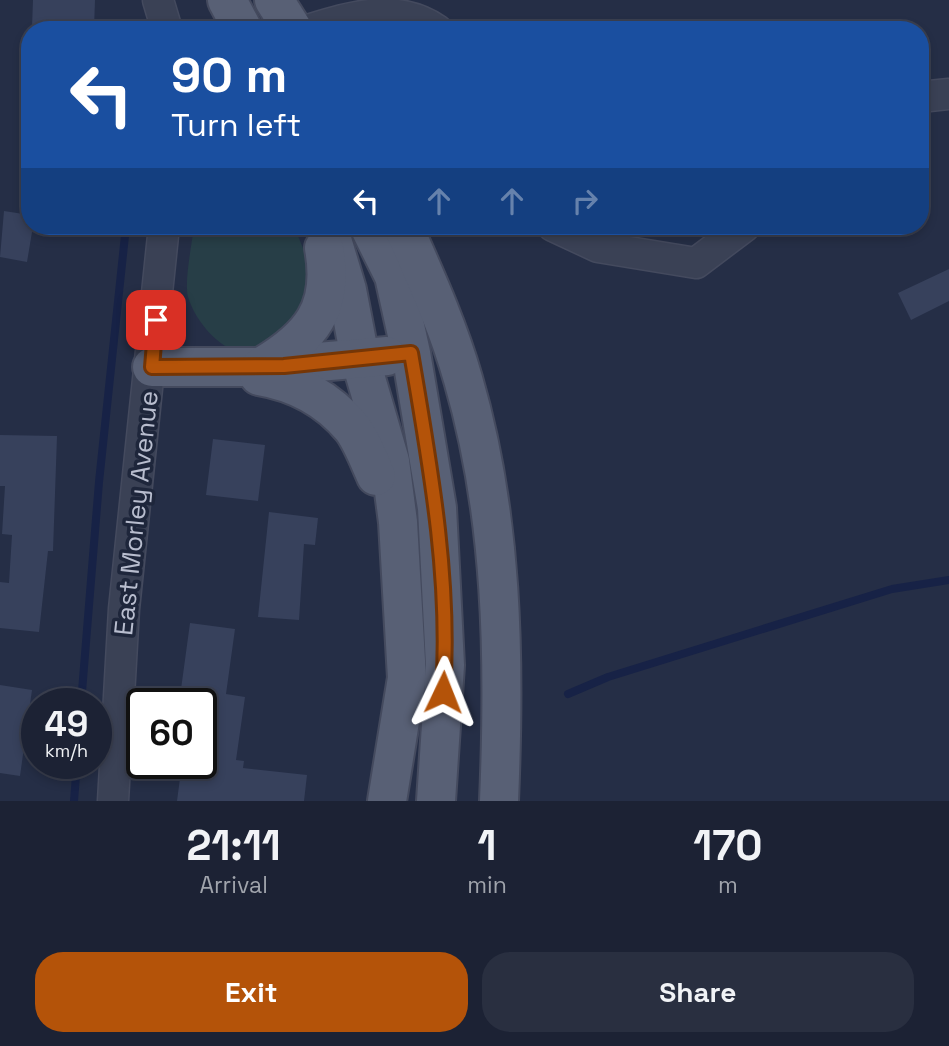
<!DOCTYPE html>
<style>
body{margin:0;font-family:"Space Grotesk",sans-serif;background:#292f40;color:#f1f3f6;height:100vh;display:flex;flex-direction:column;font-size:26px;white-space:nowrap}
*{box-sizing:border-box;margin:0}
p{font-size:23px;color:#a0a4ac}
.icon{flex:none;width:38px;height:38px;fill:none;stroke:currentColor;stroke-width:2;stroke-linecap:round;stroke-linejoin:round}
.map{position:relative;height:801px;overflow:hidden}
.details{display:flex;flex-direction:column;background:#1c2234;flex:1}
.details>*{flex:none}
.guide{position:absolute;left:21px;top:21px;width:908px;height:214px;border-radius:28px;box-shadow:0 4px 10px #0003,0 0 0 2px #3a3f4f;background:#1a4fa0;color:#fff;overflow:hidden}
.speed{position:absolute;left:21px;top:688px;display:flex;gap:14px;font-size:35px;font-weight:700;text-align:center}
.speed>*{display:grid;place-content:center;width:91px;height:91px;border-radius:50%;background:#1c2234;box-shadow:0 4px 10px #0003,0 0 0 2px #3a3f4f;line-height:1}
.speed small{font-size:18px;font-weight:400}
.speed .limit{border:4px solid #111;border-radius:10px;background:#fff;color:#111}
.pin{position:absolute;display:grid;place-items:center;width:60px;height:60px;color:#fff;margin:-30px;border-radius:14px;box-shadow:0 4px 10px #0006}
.me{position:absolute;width:77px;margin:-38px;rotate:2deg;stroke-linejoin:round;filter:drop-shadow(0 0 5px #0008)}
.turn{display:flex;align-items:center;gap:24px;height:147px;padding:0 35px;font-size:32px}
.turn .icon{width:91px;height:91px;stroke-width:2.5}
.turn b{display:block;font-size:49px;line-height:60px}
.lanes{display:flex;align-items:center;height:66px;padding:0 35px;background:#0003;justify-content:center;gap:35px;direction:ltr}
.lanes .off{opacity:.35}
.eta{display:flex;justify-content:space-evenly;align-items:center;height:119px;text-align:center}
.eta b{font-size:42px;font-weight:800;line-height:49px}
.action{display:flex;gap:14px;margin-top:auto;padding:14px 35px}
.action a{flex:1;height:80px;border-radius:28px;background:#b45309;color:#fff;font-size:28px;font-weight:800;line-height:80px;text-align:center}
.action a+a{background:#292f40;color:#f1f3f6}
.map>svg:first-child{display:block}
.green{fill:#273e47}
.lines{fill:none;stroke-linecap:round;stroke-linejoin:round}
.stream{stroke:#172246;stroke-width:8}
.building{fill:#37415c}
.street-casing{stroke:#444a5e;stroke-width:33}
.primary-casing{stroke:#444a5e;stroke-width:42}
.street{stroke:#3a4155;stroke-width:30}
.primary{stroke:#586075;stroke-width:38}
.route-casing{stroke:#753606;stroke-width:18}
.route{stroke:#b45309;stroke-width:12}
.labels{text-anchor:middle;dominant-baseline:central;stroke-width:7;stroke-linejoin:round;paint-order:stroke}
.street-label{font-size:26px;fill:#b8bdce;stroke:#1e263b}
</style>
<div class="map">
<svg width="949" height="801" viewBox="0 0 949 801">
<rect width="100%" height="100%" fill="#252e46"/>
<path class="green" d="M194,226H294L311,268L308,312C297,323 283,344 269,350C234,368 197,327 188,297C184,281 192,244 194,226Z"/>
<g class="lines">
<g class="stream">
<polyline points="568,694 608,677 892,589 949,580"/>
<polyline points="81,704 99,482 126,226"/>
<polyline points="74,801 77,763"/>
</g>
</g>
<g class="building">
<polygon points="33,0 95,0 94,29 32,27"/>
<polygon points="4,211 30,215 30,226 33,226 27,262 0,257"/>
<polygon points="949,269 949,301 911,320 898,293"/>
<polygon points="0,435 57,436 53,551 48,551 39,632 0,628 0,582 9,583 12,535 2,534 5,486 0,486"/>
<polygon points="213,439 265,445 258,501 206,495"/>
<polygon points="269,512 318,518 315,545 304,544 299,620 258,617"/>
<polygon points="190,623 235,629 226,694 245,697 236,760 244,761 243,768 307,775 304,801 177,801 182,763 201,763 201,704 179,704"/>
<polygon points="0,685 32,690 20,776 0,773"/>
</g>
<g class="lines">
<defs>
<g id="street">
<polyline points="158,0 167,30"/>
<path d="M308,30C350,17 397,2 437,30"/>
<polyline points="920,97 949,94"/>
<polyline points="553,226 598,247 696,263 745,226"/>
<polyline points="113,801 124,609 164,226"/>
</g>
<g id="primary">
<polyline points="227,0 243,30"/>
<polyline points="274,0 293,30"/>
<polyline points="328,226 347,290 360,358 390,461 398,522 407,678 387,801"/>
<polyline points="369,226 394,276 411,353 437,508 445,665 436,801"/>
<path d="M403,226C425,276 448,326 463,379C503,516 505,659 499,801"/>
<polyline points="152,367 261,367 387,356"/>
<path d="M261,367C311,338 335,308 324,248"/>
<path d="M259,376C295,382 328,399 352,428C362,441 369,461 376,476"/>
</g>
</defs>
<use href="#street" class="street-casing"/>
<use href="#primary" class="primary-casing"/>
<use href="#street" class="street"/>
<use href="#primary" class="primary"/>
</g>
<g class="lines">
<defs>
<path id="route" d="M156,320L152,367L284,366L411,353C430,465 451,579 443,692"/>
</defs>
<use href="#route" class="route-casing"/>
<use href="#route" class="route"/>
</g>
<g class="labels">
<g class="street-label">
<text transform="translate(136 513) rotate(-84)">East Morley Avenue</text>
</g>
</g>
</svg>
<div class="speed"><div>49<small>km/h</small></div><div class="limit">60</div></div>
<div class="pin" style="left:156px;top:320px;background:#d93025"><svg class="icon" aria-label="arrive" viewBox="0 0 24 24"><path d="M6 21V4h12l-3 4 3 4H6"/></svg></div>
<svg class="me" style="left:443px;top:692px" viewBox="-20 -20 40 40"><path d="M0-17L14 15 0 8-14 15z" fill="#b45309" stroke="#fff" stroke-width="4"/></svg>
<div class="guide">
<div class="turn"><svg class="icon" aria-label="left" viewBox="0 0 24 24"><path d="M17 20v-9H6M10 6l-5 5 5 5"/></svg><div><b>90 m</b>Turn left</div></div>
<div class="lanes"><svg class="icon" aria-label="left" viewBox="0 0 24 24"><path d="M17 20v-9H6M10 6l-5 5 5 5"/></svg><svg class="icon off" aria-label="ahead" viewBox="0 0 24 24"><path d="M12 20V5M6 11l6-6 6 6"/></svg><svg class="icon off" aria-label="ahead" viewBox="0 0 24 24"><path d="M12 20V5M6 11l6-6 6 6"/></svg><svg class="icon off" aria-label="right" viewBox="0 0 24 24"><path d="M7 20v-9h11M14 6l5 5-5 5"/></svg></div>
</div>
</div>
<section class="details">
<div class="eta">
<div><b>21:11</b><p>Arrival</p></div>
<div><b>1</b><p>min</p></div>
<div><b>170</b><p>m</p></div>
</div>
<div class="action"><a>Exit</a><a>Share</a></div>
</section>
